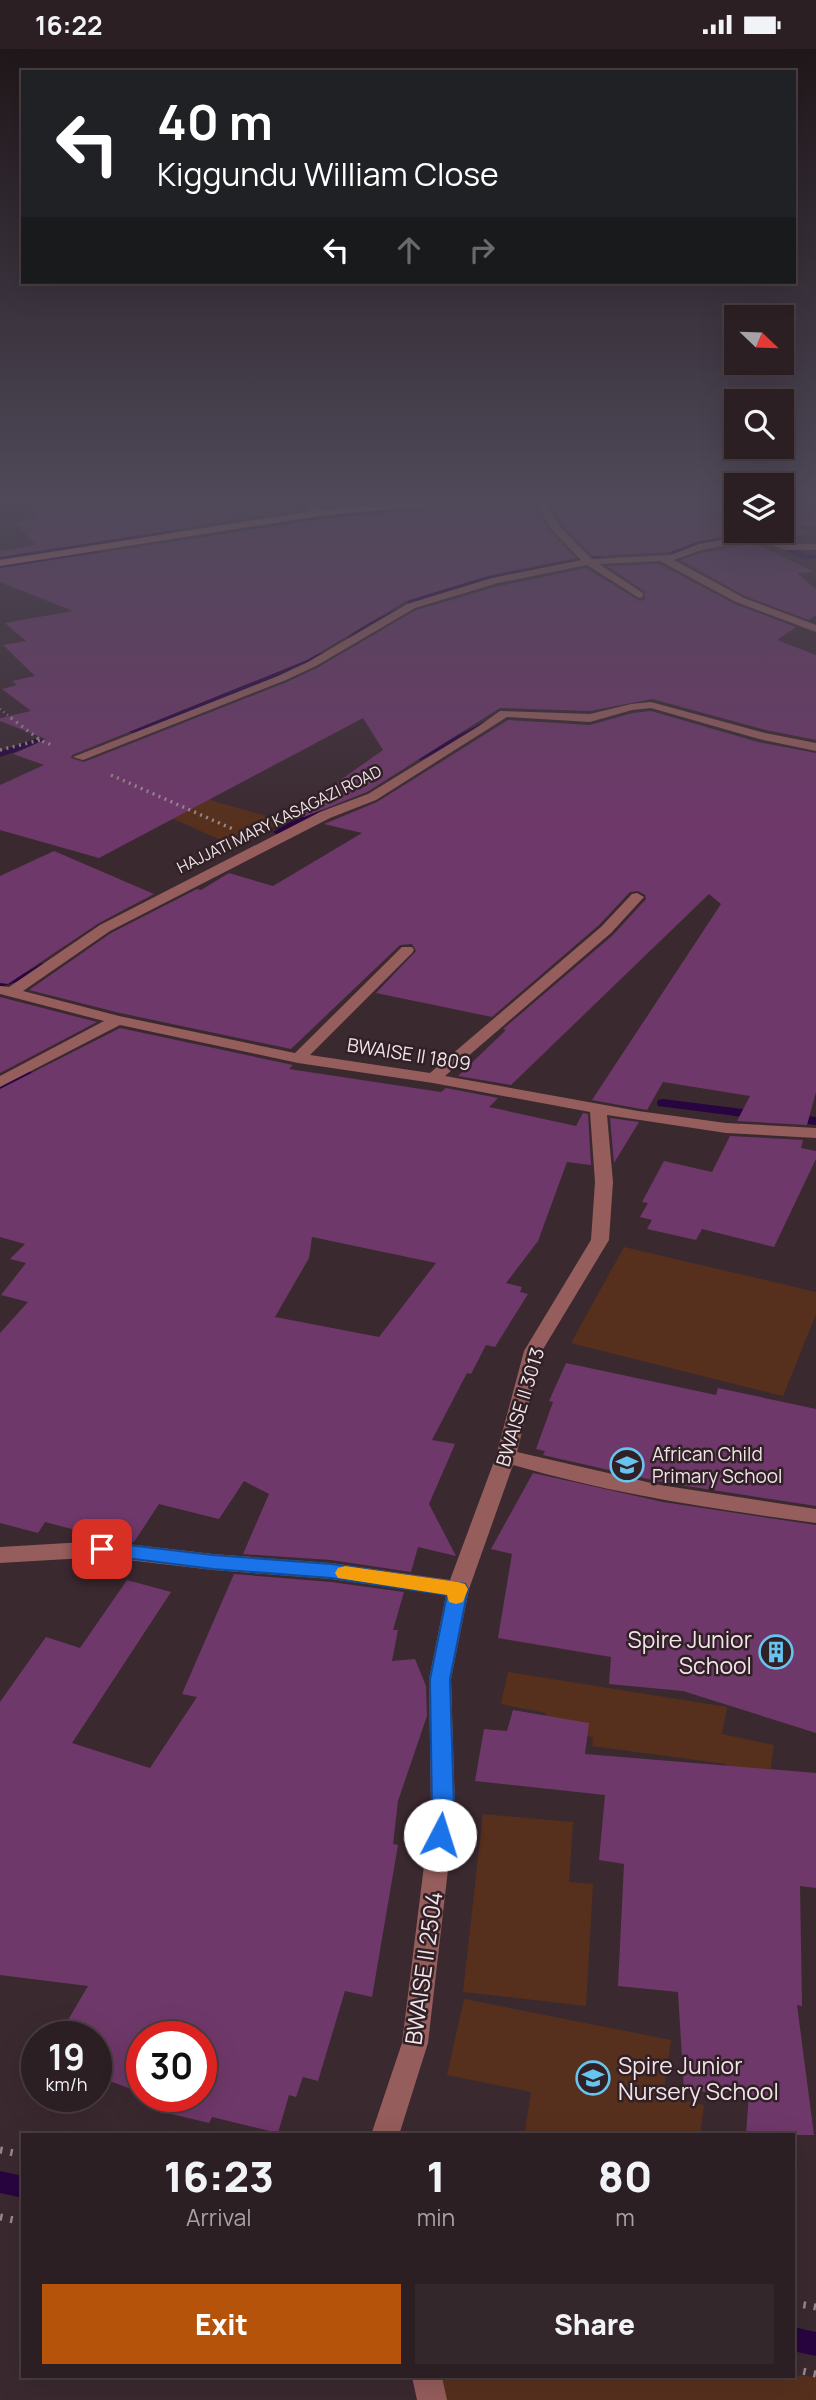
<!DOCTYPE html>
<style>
body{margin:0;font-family:Manrope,sans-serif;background:#34272c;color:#f1f3f6;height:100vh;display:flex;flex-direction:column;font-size:26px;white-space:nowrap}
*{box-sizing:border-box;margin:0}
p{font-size:23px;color:#a6a2a6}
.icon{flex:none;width:38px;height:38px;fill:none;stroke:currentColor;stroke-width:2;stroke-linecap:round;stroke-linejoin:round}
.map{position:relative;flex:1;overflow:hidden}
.side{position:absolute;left:21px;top:2084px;width:774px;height:245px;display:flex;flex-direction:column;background:#2c1f24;border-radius:0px;box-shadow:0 7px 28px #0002,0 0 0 2px #483d41}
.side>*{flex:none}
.hud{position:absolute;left:21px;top:21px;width:775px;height:214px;border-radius:0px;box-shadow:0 7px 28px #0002,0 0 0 2px #483d41;background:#202124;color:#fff;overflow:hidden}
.needle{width:46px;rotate:113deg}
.fabs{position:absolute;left:724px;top:256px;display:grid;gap:14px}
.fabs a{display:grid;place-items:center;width:70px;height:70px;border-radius:0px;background:#2c1f24;box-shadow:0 7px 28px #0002,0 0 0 2px #483d41;font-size:35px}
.speed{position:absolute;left:21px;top:1972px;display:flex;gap:14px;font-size:35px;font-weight:700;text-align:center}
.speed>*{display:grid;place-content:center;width:91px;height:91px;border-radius:50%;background:#2c1f24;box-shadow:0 7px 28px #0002,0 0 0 2px #483d41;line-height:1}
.speed small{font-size:18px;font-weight:400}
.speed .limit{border:10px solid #d22;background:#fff;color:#111}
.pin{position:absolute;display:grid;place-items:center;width:60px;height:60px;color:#fff;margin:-30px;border-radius:14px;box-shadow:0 4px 10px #0006}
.me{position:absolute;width:77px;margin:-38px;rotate:5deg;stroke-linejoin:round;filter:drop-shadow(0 0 5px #0008)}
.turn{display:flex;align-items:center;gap:24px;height:147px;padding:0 21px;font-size:32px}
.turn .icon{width:91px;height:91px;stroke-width:2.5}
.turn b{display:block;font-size:49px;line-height:60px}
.lanes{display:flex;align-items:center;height:66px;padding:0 21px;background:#0003;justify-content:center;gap:35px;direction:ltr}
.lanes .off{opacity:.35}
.eta{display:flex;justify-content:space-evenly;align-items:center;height:119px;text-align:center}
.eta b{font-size:42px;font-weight:800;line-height:49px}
.action{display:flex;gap:14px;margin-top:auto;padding:14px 21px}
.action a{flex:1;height:80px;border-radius:0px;background:#b45309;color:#fff;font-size:28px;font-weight:800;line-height:80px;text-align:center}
.action a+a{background:#34272c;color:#f1f3f6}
.status{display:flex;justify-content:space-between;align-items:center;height:49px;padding:0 35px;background:#2c1f24;direction:ltr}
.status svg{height:19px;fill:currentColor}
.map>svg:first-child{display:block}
.green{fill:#57301d}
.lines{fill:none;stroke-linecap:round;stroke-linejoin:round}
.stream{fill:#280540;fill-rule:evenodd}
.building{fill:#6f386a;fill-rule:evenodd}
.path-far2{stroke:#97888d;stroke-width:2.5;stroke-dasharray:1 3.5;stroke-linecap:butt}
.path-far1{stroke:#97888d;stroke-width:3.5;stroke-dasharray:2 4.5;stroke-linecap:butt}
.path{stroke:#97888d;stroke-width:7;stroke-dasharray:2.5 8;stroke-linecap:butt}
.street{fill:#955d5c;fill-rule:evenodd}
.secondary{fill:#cd7574;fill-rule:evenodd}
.route{fill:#1a73e8;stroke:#114b97;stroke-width:2}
.slow{fill:#f59e0b}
.labels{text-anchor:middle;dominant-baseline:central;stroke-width:5;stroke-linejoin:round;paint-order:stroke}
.far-street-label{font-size:16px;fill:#f0e4e8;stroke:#312026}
.street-label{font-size:19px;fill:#f0e4e8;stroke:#312026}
.poi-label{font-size:19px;fill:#f0e4e8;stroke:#312026;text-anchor:start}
.near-poi-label{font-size:23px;fill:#f0e4e8;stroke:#312026;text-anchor:end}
.near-street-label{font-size:23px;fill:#f0e4e8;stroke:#312026}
</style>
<div class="status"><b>16:22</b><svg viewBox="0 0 49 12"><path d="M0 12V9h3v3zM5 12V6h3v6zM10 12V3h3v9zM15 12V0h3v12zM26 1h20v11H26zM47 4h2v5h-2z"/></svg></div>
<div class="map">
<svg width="816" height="2351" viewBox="0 0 816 2351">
<rect width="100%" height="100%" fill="#3b2930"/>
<g class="green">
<polygon points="190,742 213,752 284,772 236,798 165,766"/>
<polygon points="624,1198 816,1243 816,1265 783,1347 571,1294"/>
<polygon points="508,1623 727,1658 722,1685 774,1696 762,1776 721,1768 726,1715 592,1697 593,1688 545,1681 546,1664 501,1655"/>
<polygon points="483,1765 573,1773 569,1833 593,1835 586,1957 463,1943"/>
<polygon points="464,1950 671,1991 663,2047 704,2056 700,2086 542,2086 525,2082 531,2043 447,2026"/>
<polygon points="793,2326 816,2328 816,2351 435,2351 431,2328"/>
</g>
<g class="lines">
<g class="stream">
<polygon points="386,458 390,460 389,462 178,494 174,492"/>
<polygon points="175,481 178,481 178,485 0,510 2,506"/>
<path d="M753,484L776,489L808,506L816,505V509C795,514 781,493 761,489C735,485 705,497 680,502L681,511L670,513L666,511L673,508L670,505L672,499L731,486Z"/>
<polygon points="97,502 100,502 100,506 0,521 0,517"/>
<polygon points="595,507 622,511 618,513 595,511 571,514 478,534 416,554 413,559 370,580 354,591 347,589 364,576 406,556 409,550 476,530"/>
<polygon points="325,603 328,604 328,608 293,619 281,628 133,684 125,682 275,624 287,615"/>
<polygon points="488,671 493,674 491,676 421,711 413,709"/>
<polygon points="35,690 55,692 60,695 55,698 36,696 0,708 0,702"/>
<polygon points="319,756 323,757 323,761 282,785 278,786 273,783"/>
<polygon points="42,914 48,917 35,927 0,938 0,930 27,923"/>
<polygon points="29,1022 35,1026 33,1029 0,1043 0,1034"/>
<polygon points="663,1050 759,1062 765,1066 759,1070 658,1057 657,1054 658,1051"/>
<polygon points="790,1065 816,1068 816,1076 785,1072 783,1069"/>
<polygon points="0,2122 23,2127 23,2149 0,2144"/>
<polygon points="793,2278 816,2283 816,2307 793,2302"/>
</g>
</g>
<g class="building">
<polygon points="16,449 297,449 307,460 0,508 0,502 36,496 14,473 37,469"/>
<polygon points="314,449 418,449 322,458"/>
<polygon points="482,449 529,449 552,484 576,509 491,526 406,552 307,611 72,706 71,709 84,713 287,633 317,619 416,561 499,537 586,519 640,552 645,550 644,542 607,517 659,515 735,555 796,578 777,591 816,606 816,691 766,681 652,650 590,662 500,659 367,743 304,768 291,766 383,701 363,669 99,809 0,781 0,736 44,716 13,705 46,690 0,672 0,669 31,662 2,640 17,636 12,632 35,627 3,596 26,592 5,574 73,562 0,533 0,519 319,470 475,455"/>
<polygon points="545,449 737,449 737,481 782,481 782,449 816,449 816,476 800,478 810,484 780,490 756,482 699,492 670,503 593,507 563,477"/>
<polygon points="755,494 814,523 797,524 816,540 816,566 809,571 745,547 680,511 702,504"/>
<polygon points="651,662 758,693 816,704 816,1043 807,1076 737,1072 750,1047 663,1033 647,1061 592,1051 721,855 709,845 511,1036 458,1027 506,981 503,980 613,886 646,850 645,846 638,842 630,843 599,876 492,968 376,944 416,902 412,895 400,896 291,1000 120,964 29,941 111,884 197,840 201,841 229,824 273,837 362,784 324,775 377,753 508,671 590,676 633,664"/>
<polygon points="54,802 154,845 99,874 8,935 0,934 0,827"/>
<polygon points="0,948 97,973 0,1024"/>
<path d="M120,979L293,1016L289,1020L441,1043L446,1039L498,1049L489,1058L576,1077L583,1064L588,1065L591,1116L567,1113L538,1192L506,1234L522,1238L520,1243L528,1245L495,1298L486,1296L471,1325L467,1324L432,1391L455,1395L429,1455L456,1507L418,1498L411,1523L331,1511L243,1505L269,1445L244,1432L219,1470L159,1455L134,1493L110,1490L45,1473L38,1484L0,1474V1284L28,1253L1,1246L26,1214L10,1210L25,1195L0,1188V1040ZM312,1188L436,1214L379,1288L275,1268L309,1209Z"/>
<polygon points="610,1069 639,1073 614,1114"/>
<polygon points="730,1087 803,1091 801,1099 816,1102 816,1110 774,1198 702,1180 696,1191 647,1180 652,1171 640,1168 648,1154 642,1153 664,1112 712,1123"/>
<polygon points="566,1314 716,1346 718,1339 816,1360 816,1457 661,1433 543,1406 545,1402 536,1400 553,1353 549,1352"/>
<polygon points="533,1424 663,1453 816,1476 816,1684 683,1642 609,1635 611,1608 498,1589 512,1505 491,1500"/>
<polygon points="234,1525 331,1533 404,1543 393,1581 398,1581 392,1612 415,1610 426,1637 427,1667 398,1752 393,1795 398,1796 372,1948 345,1942 318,2032 303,2028 296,2048 289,2046 278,2084 212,2068 209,2074 163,2063 167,2053 151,2048 201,2048 201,1988 142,1988 142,2044 96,2027 96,1988 58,1988 88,1937 0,1926 0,1653 46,1588 80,1599 127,1531 171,1543 72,1694 150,1719 197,1648 182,1645"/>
<polygon points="513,1661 589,1674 585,1705 816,1724 816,1839 800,1837 802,1957 797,1956 814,2086 746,2086 749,2044 684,2042 678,1943 618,1937 624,1815 599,1811 605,1746 475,1732 484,1680 507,1682"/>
</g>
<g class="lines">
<polyline class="path-far2" points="0,660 13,670"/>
<g class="path-far1">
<polyline points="11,669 40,691 54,697"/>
<polyline points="0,701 40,691"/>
<polyline points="111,726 235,781"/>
</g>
<g class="path">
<polyline points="0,2101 23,2106"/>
<polyline points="0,2168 23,2173"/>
<polyline points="793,2254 816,2258"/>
<polyline points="793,2320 816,2325"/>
</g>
<g class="street">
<polygon points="300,449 310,449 322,462 322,466 316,466"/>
<polygon points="532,449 542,449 561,479 592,510 671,506 699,495 756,485 787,495 816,495 816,501 786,501 755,491 701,501 674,511 744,549 816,576 816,583 736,553 660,512 599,515 643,544 643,548 639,549 587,516 498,534 415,559 316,617 286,631 83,711 73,708 278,627 308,613 407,555 492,529 581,511 554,483"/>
<path d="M651,653L765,684L816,694V702L759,690L651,659L632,661L590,673L507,668L376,751L330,769L110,882L23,942L119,967L295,1004L402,898H412L414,901L412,904L310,1006L430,1024L601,878L632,845L637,844L644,848L611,884L445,1027L638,1062L726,1074L816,1079V1089L726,1084L607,1066L613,1133L609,1191L542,1302L517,1403L660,1436L816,1460V1474C714,1460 612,1445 513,1416L469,1540L451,1630L455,1760L428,1994L399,2086H371L402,1994L431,1760L429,1630L446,1546L331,1530L213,1521L102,1508L0,1514V1498L102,1492L213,1505L331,1514L450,1531L496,1407L524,1302L591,1191L595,1133L590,1063L433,1034L298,1014L120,976L0,1038V1027L104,972L0,945V937L9,938L100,876L320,763L368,745L479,677L500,662L590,665L631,655Z"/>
<polygon points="412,2328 442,2328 447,2351 417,2351"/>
</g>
<polygon class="secondary" points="446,449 480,449 475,452 319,467 0,517 0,511 319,461"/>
</g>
<linearGradient id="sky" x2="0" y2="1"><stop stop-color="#20171a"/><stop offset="0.58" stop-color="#4f4959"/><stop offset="1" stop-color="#4f4959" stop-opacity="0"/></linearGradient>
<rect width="816" height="778" fill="url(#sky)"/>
<polygon class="route" points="102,1493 213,1506 331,1515 465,1535 468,1540 450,1630 454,1760 448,1792 440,1795 432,1792 429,1786 432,1760 430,1630 447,1546 331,1529 213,1520 102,1506 95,1504 92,1500 95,1495"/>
<polygon class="slow" points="345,1517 458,1533 465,1535 468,1540 463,1553 456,1555 449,1553 447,1546 338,1529 335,1524 338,1519"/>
<defs>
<symbol id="school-ring" viewBox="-11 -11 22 22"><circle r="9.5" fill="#312026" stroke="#67c4ef" stroke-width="1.5"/><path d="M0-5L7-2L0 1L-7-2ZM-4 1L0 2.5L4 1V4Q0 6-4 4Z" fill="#67c4ef"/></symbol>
<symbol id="building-ring" viewBox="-11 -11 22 22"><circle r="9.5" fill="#312026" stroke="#67c4ef" stroke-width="1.5"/><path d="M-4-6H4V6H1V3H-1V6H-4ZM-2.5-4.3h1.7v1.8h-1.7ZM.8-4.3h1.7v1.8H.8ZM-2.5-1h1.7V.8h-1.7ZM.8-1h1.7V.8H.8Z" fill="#67c4ef"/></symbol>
</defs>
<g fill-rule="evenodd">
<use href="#school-ring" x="608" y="1397" width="38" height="38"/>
<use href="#building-ring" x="757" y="1584" width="38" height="38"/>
<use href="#school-ring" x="574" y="2010" width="38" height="38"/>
</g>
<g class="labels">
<g class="far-street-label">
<text transform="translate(279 770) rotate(-26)">HAJJATI MARY KASAGAZI ROAD</text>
</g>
<g class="street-label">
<text transform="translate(409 1005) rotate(9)">BWAISE II 1809</text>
<text transform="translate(520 1358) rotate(-73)">BWAISE II 3013</text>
</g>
<g class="poi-label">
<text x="652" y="1405">African Child<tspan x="652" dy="22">Primary School</tspan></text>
</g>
<g class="near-poi-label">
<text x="752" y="1590">Spire Junior<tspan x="752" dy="26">School</tspan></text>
<text x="618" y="2016" text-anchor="start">Spire Junior<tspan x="618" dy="26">Nursery School</tspan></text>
</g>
<g class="near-street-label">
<text transform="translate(423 1919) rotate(-82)">BWAISE II 2504</text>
</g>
</g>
</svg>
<div class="fabs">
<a><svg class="needle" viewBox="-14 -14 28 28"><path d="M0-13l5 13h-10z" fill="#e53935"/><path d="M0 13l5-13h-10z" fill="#a6a2a6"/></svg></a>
<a><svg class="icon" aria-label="search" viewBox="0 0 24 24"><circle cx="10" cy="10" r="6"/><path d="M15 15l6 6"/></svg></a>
<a><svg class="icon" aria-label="layers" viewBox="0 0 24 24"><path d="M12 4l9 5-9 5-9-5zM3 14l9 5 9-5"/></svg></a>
</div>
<div class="speed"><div>19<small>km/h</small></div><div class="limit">30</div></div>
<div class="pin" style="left:102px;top:1500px;background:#d93025"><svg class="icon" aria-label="arrive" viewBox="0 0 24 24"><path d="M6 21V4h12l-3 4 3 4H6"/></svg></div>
<svg class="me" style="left:440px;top:1786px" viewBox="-20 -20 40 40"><circle r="19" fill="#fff"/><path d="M0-13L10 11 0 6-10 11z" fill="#1a73e8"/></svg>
<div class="hud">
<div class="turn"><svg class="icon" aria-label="left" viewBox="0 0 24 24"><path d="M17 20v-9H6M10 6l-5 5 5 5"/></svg><div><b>40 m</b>Kiggundu William Close</div></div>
<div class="lanes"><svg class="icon" aria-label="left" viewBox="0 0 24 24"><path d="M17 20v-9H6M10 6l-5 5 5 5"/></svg><svg class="icon off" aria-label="ahead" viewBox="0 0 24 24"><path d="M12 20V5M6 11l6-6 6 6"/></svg><svg class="icon off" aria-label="right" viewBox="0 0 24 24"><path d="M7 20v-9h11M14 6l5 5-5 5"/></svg></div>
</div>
<section class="side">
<div class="eta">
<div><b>16:23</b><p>Arrival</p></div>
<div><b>1</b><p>min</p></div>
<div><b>80</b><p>m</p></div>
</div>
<div class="action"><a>Exit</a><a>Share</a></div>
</section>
</div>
